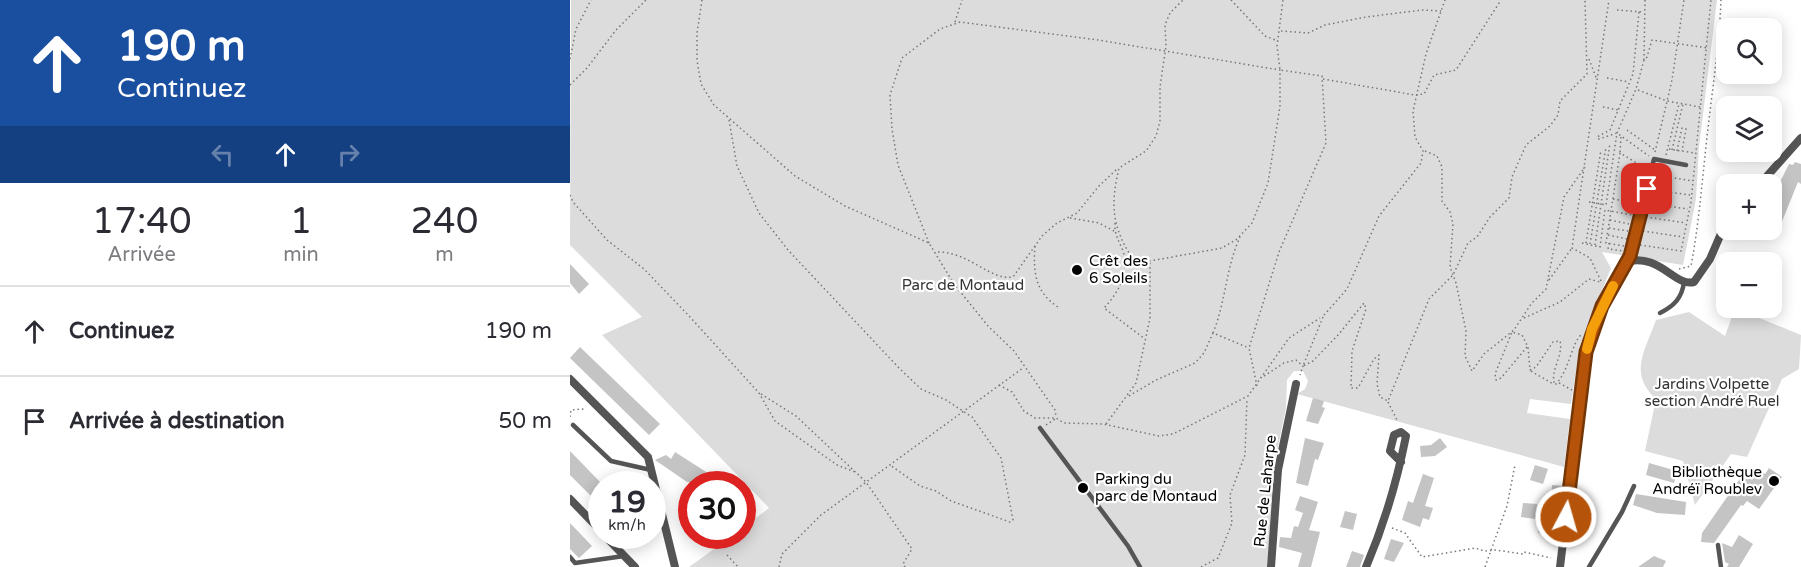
<!DOCTYPE html>
<html lang="fr">
<meta charset="utf-8">
<style>
body{margin:0;font-family:"Varela Round",sans-serif;background:#f7f7f7;color:#2b2b33;height:100vh;display:flex;flex-direction:column;font-size:22px;white-space:nowrap}
*{box-sizing:border-box;margin:0}
p{font-size:20px;color:#7c7c81}
.icon{flex:none;width:33px;height:33px;fill:none;stroke:currentColor;stroke-width:2;stroke-linecap:round;stroke-linejoin:round}
.map{position:relative;flex:1;overflow:hidden}
.sheet{display:flex;flex-direction:column;background:#fff;width:570px}
.sheet>*{flex:none}
.hud{background:#1a4fa0;color:#fff;overflow:hidden}
.fabs{position:absolute;left:1146px;top:18px;display:grid;gap:12px}
.fabs a{display:grid;place-items:center;width:66px;height:66px;border-radius:12px;background:#fff;box-shadow:0 3px 15px #0003;font-size:30px}
.speed{position:absolute;left:18px;top:471px;display:flex;gap:12px;font-size:30px;font-weight:700;text-align:center}
.speed>*{display:grid;place-content:center;width:78px;height:78px;border-radius:50%;background:#fff;box-shadow:0 3px 15px #0003;line-height:1}
.speed small{font-size:15px;font-weight:400}
.speed .limit{border:9px solid #d22;background:#fff;color:#111}
.pin{position:absolute;display:grid;place-items:center;width:51px;height:51px;color:#fff;margin:-26px;border-radius:12px;box-shadow:0 3px 9px #0006}
.me{position:absolute;width:66px;margin:-33px;rotate:6deg;stroke-linejoin:round;filter:drop-shadow(0 0 4px #0008)}
.turn{display:flex;align-items:center;gap:21px;height:126px;padding:0 18px;font-size:27px}
.turn .icon{width:78px;height:78px;stroke-width:2.5}
.turn b{display:block;font-size:42px;line-height:51px}
.lanes{display:flex;align-items:center;height:57px;padding:0 18px;background:#0003;justify-content:center;gap:30px;direction:ltr}
.lanes .off{opacity:.35}
.eta{display:flex;justify-content:space-evenly;align-items:center;height:102px;text-align:center}
.eta b{font-size:36px;font-weight:600;line-height:42px}
ul{padding:0;list-style:none}
li{display:flex;align-items:center;gap:18px;height:90px;padding:0 18px;border-top:2px solid #e1e1e2}
li div{flex:1}
li b{display:block;font-size:22px}
li em{font-style:normal}
main{display:flex;flex:1;min-height:0}
.map>svg:first-child{display:block}
.green{fill:#dcdcdc}
.building{fill:#c4c4c4}
.lines{fill:none;stroke-linecap:round;stroke-linejoin:round}
.path{stroke:#777;stroke-width:1.5;stroke-dasharray:1.5 3;stroke-linecap:butt}
.service{stroke:#555;stroke-width:4.5}
.minor{stroke:#555;stroke-width:8}
.route-casing{stroke:#753606;stroke-width:15}
.route{stroke:#b45309;stroke-width:10}
.slow{stroke:#f59e0b;stroke-width:10}
.poi-dot{fill:#000;stroke:#fff;stroke-width:2}
.labels{text-anchor:middle;dominant-baseline:central;stroke-width:4.5;stroke-linejoin:round;paint-order:stroke}
.poi-label{font-size:15px;fill:#000;stroke:#fff;text-anchor:start}
.park-label{font-size:15px;fill:#333;stroke:#fff}
.street-label{font-size:15px;fill:#000;stroke:#fff}
</style>
<main>
<section class="sheet">
<div class="hud">
<div class="turn"><svg class="icon" aria-label="ahead" viewBox="0 0 24 24"><path d="M12 20V5M6 11l6-6 6 6"/></svg><div><b>190 m</b>Continuez</div></div>
<div class="lanes"><svg class="icon off" aria-label="left" viewBox="0 0 24 24"><path d="M17 20v-9H6M10 6l-5 5 5 5"/></svg><svg class="icon" aria-label="ahead" viewBox="0 0 24 24"><path d="M12 20V5M6 11l6-6 6 6"/></svg><svg class="icon off" aria-label="right" viewBox="0 0 24 24"><path d="M7 20v-9h11M14 6l5 5-5 5"/></svg></div>
</div>
<div class="eta">
<div><b>17:40</b><p>Arrivée</p></div>
<div><b>1</b><p>min</p></div>
<div><b>240</b><p>m</p></div>
</div>
<ul>
<li><svg class="icon" aria-label="ahead" viewBox="0 0 24 24"><path d="M12 20V5M6 11l6-6 6 6"/></svg><div><b>Continuez</b></div><em>190 m</em></li>
<li><svg class="icon" aria-label="arrive" viewBox="0 0 24 24"><path d="M6 21V4h12l-3 4 3 4H6"/></svg><div><b>Arrivée à destination</b></div><em>50 m</em></li>
</ul>
</section>
<div class="map">
<svg width="1231" height="567" viewBox="0 0 1231 567">
<rect width="100%" height="100%" fill="#fff"/>
<g class="green">
<polygon points="1,0 1147,0 1129,147 1126,199 1113,265 1032,252 1041,268 1010,345 1001,404 960,399 957,413 1000,419 994,467 727,394 735,389 738,381 733,371 724,371 717,380 716,408 704,466 697,567 119,567 162,536 172,536 173,528 199,508 32,335 72,317 0,245"/>
<path d="M1165,308L1231,335L1229,369L1212,379L1177,457L1161,454L1125,505L1113,461L1075,451L1086,399C1058,373 1075,351 1086,320L1119,312L1155,336Z"/>
</g>
<g class="building">
<polygon points="1225,162 1231,164 1231,184 1228,182 1211,224 1202,220 1202,189 1206,190 1219,164 1223,165"/>
<polygon points="0,264 19,284 9,294 0,283"/>
<polygon points="10,347 90,424 79,435 0,358"/>
<polygon points="743,398 754,401 752,407 755,408 748,424 736,421"/>
<polygon points="735,438 754,443 748,460 745,459 738,486 726,483"/>
<polygon points="870,438 877,447 865,456 851,457 850,446 861,445"/>
<polygon points="0,451 32,484 32,495 26,501 0,475"/>
<polygon points="105,452 155,484 117,482 85,460 96,455 101,459"/>
<polygon points="1079,463 1107,471 1104,483 1076,475"/>
<polygon points="965,465 978,469 973,484 960,480"/>
<polygon points="1199,468 1212,477 1189,509 1177,501 1173,506 1171,505 1144,543 1131,542 1132,533 1171,477 1174,479 1177,476 1182,480 1189,470 1195,474"/>
<polygon points="853,474 864,478 855,506 863,508 859,520 853,518 850,527 832,520 838,501 843,503"/>
<polygon points="982,485 992,486 988,519 980,518"/>
<polygon points="1066,494 1116,502 1115,515 1087,513 1063,505"/>
<polygon points="730,496 748,502 739,530 750,532 741,567 728,567 732,553 709,547 710,537 721,538 724,526 728,527 733,513 725,510"/>
<polygon points="953,503 967,504 965,519 951,517"/>
<polygon points="775,511 787,514 783,530 770,527"/>
<polygon points="969,519 984,521 982,535 968,533"/>
<polygon points="0,523 22,546 9,558 0,549"/>
<polygon points="1169,535 1183,544 1169,567 1157,567 1159,564 1155,562 1152,543 1162,547"/>
<polygon points="821,539 834,543 824,562 814,559"/>
<polygon points="782,551 794,555 790,567 776,567"/>
<polygon points="1084,556 1096,561 1093,567 1068,567"/>
</g>
<g class="lines">
<g class="path">
<polyline points="132,0 127,33 127,60 131,84 144,105 225,176 275,206 359,243 384,284 418,326 444,351 485,410 486,417"/>
<polyline points="661,0 695,36 708,41"/>
<polyline points="1075,0 1074,60 1077,57 1082,40 1138,48"/>
<polyline points="1047,10 1073,12"/>
<polyline points="1069,12 1063,74 1040,130 1027,137 1029,139 1047,133 1079,156"/>
<polyline points="385,22 392,0"/>
<polyline points="711,31 738,33 755,25 796,17 852,10 871,11"/>
<polyline points="0,59 6,29 21,0"/>
<polyline points="1019,59 1027,80"/>
<polyline points="1037,78 1059,82"/>
<polyline points="753,79 845,95 854,94 864,75 886,70 931,0"/>
<polyline points="0,85 17,68 46,30 76,0"/>
<polyline points="1068,90 1097,101 1130,107"/>
<polyline points="1033,107 1049,110"/>
<polyline points="159,120 167,166 189,213 218,250 329,368 351,389 376,400 402,417 431,458 443,520 440,522 381,501 366,491 350,486 320,465"/>
<polyline points="1057,130 1085,150"/>
<polyline points="1099,149 1124,153"/>
<polyline points="1102,150 1113,104"/>
<polyline points="855,151 867,156 872,167 872,201 880,212 883,224 880,267 886,283 896,331 895,356 902,371 914,354 944,330 961,304 976,289 994,197 1015,167"/>
<polyline points="1107,151 1112,128 1116,129 1112,151"/>
<polyline points="1050,152 1051,136"/>
<polyline points="1085,152 1102,80 1114,0"/>
<polyline points="1096,155 1109,104"/>
<polyline points="1087,175 1123,181"/>
<polyline points="1083,190 1120,195"/>
<polyline points="0,195 3,202 37,240 74,269 120,317 189,393 205,421 267,465 285,472"/>
<polyline points="1043,199 1065,203"/>
<polyline points="1019,202 1036,205 1047,133 1066,89 1074,60"/>
<polyline points="1082,204 1118,209"/>
<polyline points="1076,217 1116,223"/>
<polyline points="500,218 529,223 544,231"/>
<polyline points="1040,220 1059,224"/>
<path d="M545,223C544,234 549,241 553,251C560,273 548,293 534,308L575,339"/>
<polyline points="1039,228 1058,231"/>
<polyline points="1073,231 1113,237"/>
<polyline points="1038,235 1057,239"/>
<polyline points="359,243 328,165 322,129 320,95 332,58 370,29 390,22 528,40 710,70 710,106 698,183 682,223 667,239 652,248 580,261"/>
<polyline points="1012,243 1030,247 1035,210 1062,215"/>
<polyline points="1016,243 1031,150"/>
<polyline points="1039,243 1038,249 1054,251"/>
<polyline points="1020,244 1036,147"/>
<polyline points="1025,245 1040,143"/>
<polyline points="1070,245 1111,251 1121,202 1141,0"/>
<path d="M465,246C463,272 465,292 488,307"/>
<polyline points="1054,246 1036,243 1050,153 1075,168"/>
<path d="M368,252C400,252 420,281 443,277L472,236L487,223L507,213L529,186L548,168"/>
<path d="M1109,269L1121,266C1128,229 1131,193 1135,156C1140,104 1149,52 1151,0"/>
<polyline points="979,280 1002,248"/>
<polyline points="1031,281 1020,258 1002,248 1039,0"/>
<polyline points="754,315 777,289 809,216 851,163 853,151 845,137 843,111 856,54 875,0"/>
<polyline points="753,317 733,366 743,361 769,334 794,303 796,309 782,351 781,388 788,388 804,359 809,355 807,384 810,397 818,401 859,299 883,275 898,243 907,237 920,217 939,198 942,177 956,145 980,126 988,115 990,101 1017,74 1015,0"/>
<polyline points="954,318 990,302 1019,279 1030,282"/>
<path d="M643,333C656,301 656,267 670,237"/>
<path d="M957,347L931,378L926,380L925,374L942,332L952,335L958,347L960,370L966,367L983,342L990,341C994,355 979,372 985,385C1000,370 1001,343 1012,334"/>
<polyline points="961,371 983,384"/>
<polyline points="694,376 714,363 726,360 733,366 730,375"/>
<polyline points="989,383 1002,390"/>
<polyline points="429,385 442,392 454,411 465,418 486,418 494,423 533,424 589,436 603,434 678,396 719,338 750,318"/>
<polyline points="687,386 679,348 709,252 756,143 752,76 710,70 707,46 713,0"/>
<polyline points="191,394 226,416 296,482 342,549 333,564 335,567"/>
<polyline points="559,396 586,380 625,363 634,353 643,333 679,348"/>
<polyline points="818,402 828,422"/>
<polyline points="0,417 1,410 13,409 14,406"/>
<path d="M536,424L566,383L580,318V261L561,256C541,225 541,202 549,168L576,151L586,136L590,121V87L596,46L595,25L600,13L613,0"/>
<polyline points="476,425 485,419"/>
<polyline points="822,528 835,533 852,557 905,548 914,551 926,550 953,554 954,552 981,558"/>
<polyline points="157,555 168,567"/>
<polyline points="209,567 212,554 251,515 453,368"/>
<polyline points="631,567 648,558 662,523 660,495 675,455 677,399"/>
<polyline points="915,567 937,506 945,465"/>
</g>
<g class="service">
<polyline points="1057,261 1060,256 1084,159 1116,165"/>
<path d="M1090,313C1104,306 1112,298 1114,282"/>
<polyline points="3,425 41,461 81,470"/>
<polyline points="470,428 558,546 570,567"/>
<polyline points="1148,545 1151,567"/>
<polyline points="0,557 5,563 54,556"/>
<polyline points="1019,567 1052,512 1064,486"/>
</g>
<g class="minor">
<polyline points="1190,184 1231,138"/>
<polyline points="0,379 78,457 105,567"/>
<polyline points="0,499 32,532"/>
<polyline points="35,536 65,567"/>
<polyline points="701,567 708,470 726,384"/>
<path d="M796,567C814,525 827,481 836,436L831,432L824,435L820,451L831,462"/>
<path d="M990,567L1016,352L1032,306L1055,262C1090,252 1104,287 1124,282L1140,259L1156,222"/>
</g>
</g>
<g class="lines">
<defs>
<polyline id="route" points="996,517 1016,352 1032,306 1060,256 1077,189"/>
</defs>
<use href="#route" class="route-casing"/>
<use href="#route" class="route"/>
<polyline class="slow" points="1017,349 1022,329 1043,286"/>
</g>
<g class="poi-dot">
<circle cx="507" cy="270" r="6"/>
<circle cx="1204" cy="481" r="6"/>
<circle cx="513" cy="488" r="6"/>
</g>
<g class="labels">
<g class="poi-label">
<text x="519" y="261">Crêt des<tspan x="519" dy="17">6 Soleils</tspan></text>
<text x="1192" y="472" text-anchor="end">Bibliothèque<tspan x="1192" dy="17">Andréï Roublev</tspan></text>
<text x="525" y="479">Parking du<tspan x="525" dy="17">parc de Montaud</tspan></text>
</g>
<g class="park-label">
<text x="393" y="285">Parc de Montaud</text>
<text x="1142" y="384">Jardins Volpette<tspan x="1142" dy="17">section André Ruel</tspan></text>
</g>
<g class="street-label">
<text transform="translate(695 491) rotate(-84)">Rue de Laharpe</text>
</g>
</g>
</svg>
<div class="fabs">
<a><svg class="icon" aria-label="search" viewBox="0 0 24 24"><circle cx="10" cy="10" r="6"/><path d="M15 15l6 6"/></svg></a>
<a><svg class="icon" aria-label="layers" viewBox="0 0 24 24"><path d="M12 4l9 5-9 5-9-5zM3 14l9 5 9-5"/></svg></a>
<a>+</a>
<a>−</a>
</div>
<div class="speed"><div>19<small>km/h</small></div><div class="limit">30</div></div>
<div class="pin" style="left:1077px;top:189px;background:#d93025"><svg class="icon" aria-label="arrive" viewBox="0 0 24 24"><path d="M6 21V4h12l-3 4 3 4H6"/></svg></div>
<svg class="me" style="left:996px;top:517px" viewBox="-20 -20 40 40"><circle r="17" fill="#b45309" stroke="#fff" stroke-width="3"/><path d="M0-11L8 9 0 5-8 9z" fill="#fff"/></svg>
</div>
</main>
